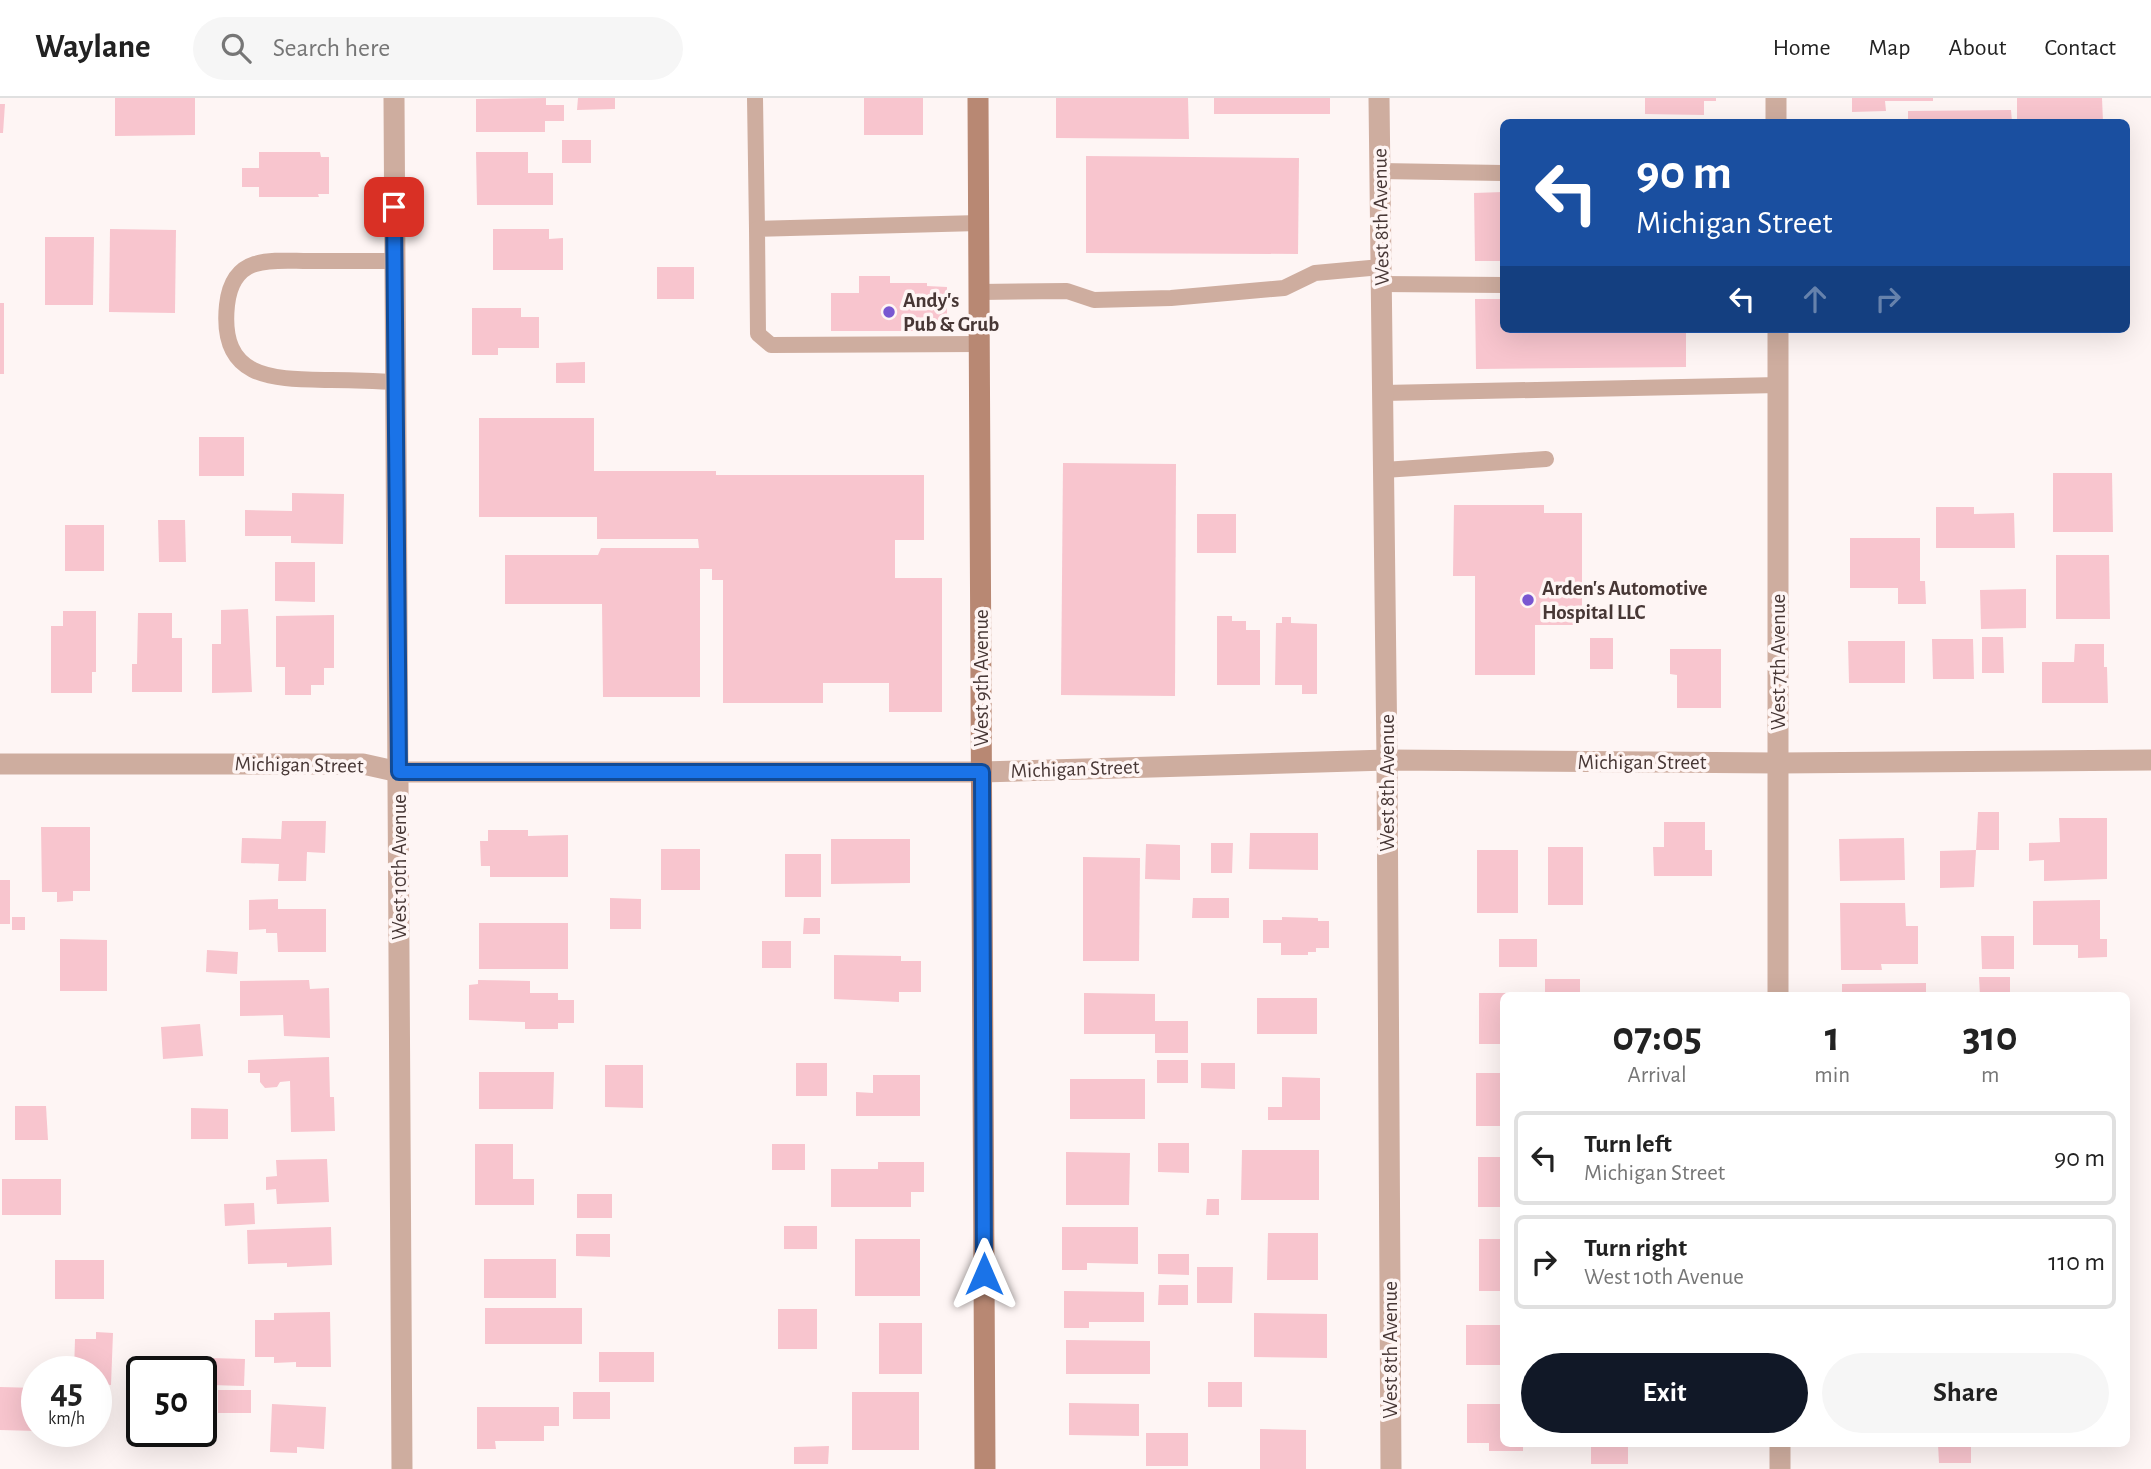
<!DOCTYPE html>
<style>
body{margin:0;font-family:"Alegreya Sans",sans-serif;background:#f6f6f6;color:#222;height:100vh;display:flex;flex-direction:column;font-size:26px;white-space:nowrap}
*{box-sizing:border-box;margin:0}
p{font-size:23px;color:#767676}
.icon{flex:none;width:38px;height:38px;fill:none;stroke:currentColor;stroke-width:2;stroke-linecap:round;stroke-linejoin:round}
.map{position:relative;flex:1;overflow:hidden}
.details{position:absolute;left:1500px;top:894px;width:630px;height:455px;display:flex;flex-direction:column;background:#fff;border-radius:10px;box-shadow:0 7px 28px #0002}
.details>*{flex:none}
.top-card{position:absolute;left:1500px;top:21px;width:630px;height:214px;border-radius:10px;box-shadow:0 7px 28px #0002;background:#1a4fa0;color:#fff;overflow:hidden}
.speed{position:absolute;left:21px;top:1258px;display:flex;gap:14px;font-size:35px;font-weight:700;text-align:center}
.speed>*{display:grid;place-content:center;width:91px;height:91px;border-radius:50%;background:#fff;box-shadow:0 7px 28px #0002;line-height:1}
.speed small{font-size:18px;font-weight:400}
.speed .limit{border:4px solid #111;border-radius:10px;background:#fff;color:#111}
.pin{position:absolute;display:grid;place-items:center;width:60px;height:60px;color:#fff;margin:-30px;border-radius:14px;box-shadow:0 4px 10px #0006}
.me{position:absolute;width:77px;margin:-38px;rotate:0deg;stroke-linejoin:round;filter:drop-shadow(0 0 5px #0008)}
.turn{display:flex;align-items:center;gap:24px;height:147px;padding:0 21px;font-size:32px}
.turn .icon{width:91px;height:91px;stroke-width:2.5}
.turn b{display:block;font-size:49px;line-height:60px}
.lanes{display:flex;align-items:center;height:66px;padding:0 21px;background:#0003;justify-content:center;gap:35px;direction:ltr}
.lanes .off{opacity:.35}
.eta{display:flex;justify-content:space-evenly;align-items:center;height:119px;text-align:center}
.eta b{font-size:42px;font-weight:700;line-height:49px}
.cta{display:flex;gap:14px;margin-top:auto;padding:14px 21px}
.cta a{flex:1;height:80px;border-radius:42px;background:#111827;color:#fff;font-size:28px;font-weight:700;line-height:80px;text-align:center}
.cta a+a{background:#f6f6f6;color:#222}
ul{padding:0;list-style:none}
li{display:flex;align-items:center;gap:21px;height:94px;margin:0 14px 10px;padding:0 7px;border:4px solid #e0e0e0;border-radius:10px}
li div{flex:1}
li b{display:block;font-size:26px}
li em{font-style:normal}
header{display:flex;align-items:center;gap:42px;box-sizing:border-box;height:98px;padding:0 35px;background:#fff;border-bottom:2px solid #e0e0e0}
header strong{font-size:33px}
nav{display:flex;gap:38px;margin-inline-start:auto;font-size:24px}
.search{width:490px;height:63px;background:#f6f6f6;display:flex;align-items:center;gap:18px;box-sizing:border-box;padding:0 24px;border-radius:38px;color:#767676;font-size:26px}
.map>svg:first-child{display:block}
.building{fill:#f8c5ce}
.lines{fill:none;stroke-linecap:round;stroke-linejoin:round}
.lane{stroke:#cead9f;stroke-width:16}
.street{stroke:#cead9f;stroke-width:21}
.secondary{stroke:#b88873;stroke-width:21}
.route-casing{stroke:#114b97;stroke-width:18}
.route{stroke:#1a73e8;stroke-width:12}
.poi-dot{fill:#7957d1;stroke:#fef5f4;stroke-width:2.5}
.labels{text-anchor:middle;dominant-baseline:central;stroke-width:7;stroke-linejoin:round;paint-order:stroke}
.street-label{font-size:21px;fill:#473735;stroke:#fef5f4}
.poi-label{font-size:21px;font-weight:bold;fill:#473735;stroke:#fef5f4;text-anchor:start}
</style>
<header>
<strong>Waylane</strong>
<div class="search"><svg class="icon" aria-label="search" viewBox="0 0 24 24"><circle cx="10" cy="10" r="6"/><path d="M15 15l6 6"/></svg>Search here</div>
<nav><a>Home</a><a>Map</a><a>About</a><a>Contact</a></nav>
</header>
<div class="map">
<svg width="2151" height="1371" viewBox="0 0 2151 1371">
<rect width="100%" height="100%" fill="#fef5f4"/>
<g class="building">
<polygon points="115,0 195,0 195,37 115,38"/>
<polygon points="546,0 546,7 564,7 564,23 545,23 545,34 476,34 476,1"/>
<polygon points="578,0 615,0 615,11 577,12"/>
<rect x="864" y="0" width="59" height="37"/>
<polygon points="1056,0 1188,0 1189,41 1056,40"/>
<rect x="1214" y="0" width="116" height="16"/>
<polygon points="1645,0 1716,0 1716,3 1704,3 1704,17 1645,16"/>
<polygon points="1852,0 1933,0 1933,3 1885,3 1886,13 1852,14"/>
<polygon points="2017,0 2102,0 2103,24 2017,24"/>
<polygon points="0,6 5,6 3,35 0,35"/>
<polygon points="2011,12 2012,24 1908,24 1908,13"/>
<rect x="562" y="42" width="29" height="23"/>
<polygon points="259,54 320,54 321,59 329,59 329,96 318,96 319,99 259,99 259,89 242,89 242,70 259,70"/>
<polygon points="476,54 528,54 528,75 553,75 553,107 477,107"/>
<polygon points="1086,58 1299,60 1298,156 1086,155"/>
<polygon points="1503,94 1503,163 1475,163 1474,95"/>
<polygon points="110,131 176,132 175,215 109,214"/>
<polygon points="493,131 549,131 549,141 563,140 563,172 493,172"/>
<polygon points="45,139 94,139 93,207 45,207"/>
<rect x="657" y="169" width="37" height="32"/>
<polygon points="859,178 890,178 890,185 927,185 927,188 947,189 947,233 831,233 831,195 859,195"/>
<polygon points="1475,201 1503,201 1503,231 1686,231 1686,269 1476,271"/>
<rect x="0" y="205" width="4" height="71"/>
<polygon points="472,210 521,210 521,219 539,219 539,250 498,250 498,257 472,257"/>
<polygon points="585,264 585,285 556,285 556,265"/>
<polygon points="479,320 594,320 594,373 716,373 716,377 924,377 924,442 895,442 895,480 942,480 942,614 889,614 889,585 823,585 823,605 723,605 723,482 712,482 712,471 700,471 700,599 603,599 602,506 505,506 505,457 598,457 601,450 699,450 698,441 597,441 597,419 479,419"/>
<rect x="199" y="339" width="45" height="39"/>
<polygon points="1063,365 1176,366 1175,598 1061,597"/>
<polygon points="2053,375 2112,375 2113,434 2053,434"/>
<polygon points="292,395 344,396 343,446 291,445 291,438 245,438 245,412 292,413"/>
<polygon points="1454,407 1544,407 1544,415 1582,415 1582,527 1535,527 1535,577 1475,577 1475,478 1453,478"/>
<polygon points="1936,409 1974,409 1974,416 2014,415 2015,450 1936,450"/>
<rect x="1197" y="416" width="39" height="39"/>
<polygon points="158,422 185,422 186,464 159,464"/>
<rect x="65" y="427" width="39" height="46"/>
<polygon points="1850,440 1920,440 1920,483 1925,483 1926,506 1898,506 1898,490 1850,490"/>
<polygon points="2056,457 2109,457 2110,521 2056,521"/>
<polygon points="275,464 315,464 315,504 275,503"/>
<polygon points="2026,491 2026,530 1981,531 1980,492"/>
<polygon points="248,511 252,594 212,595 212,546 221,546 221,512"/>
<polygon points="63,513 96,513 96,574 92,574 92,595 51,595 51,528 63,528"/>
<polygon points="138,515 172,515 172,540 182,540 182,594 132,594 132,566 137,566"/>
<polygon points="334,517 334,570 324,570 324,587 311,587 311,597 285,597 285,569 276,569 276,518"/>
<polygon points="1217,518 1232,518 1232,523 1246,523 1246,532 1260,532 1260,587 1217,587"/>
<polygon points="1282,519 1291,519 1291,525 1317,526 1317,596 1302,596 1302,587 1275,587 1276,525 1282,525"/>
<polygon points="1982,539 2003,539 2004,575 1982,575"/>
<rect x="1590" y="540" width="23" height="31"/>
<polygon points="1932,541 1973,541 1974,581 1933,581"/>
<polygon points="1848,543 1905,543 1905,585 1849,585"/>
<polygon points="2075,546 2104,546 2104,569 2107,569 2108,605 2042,605 2042,564 2074,564"/>
<polygon points="1670,551 1721,551 1721,610 1677,610 1677,577 1670,576"/>
<polygon points="1978,714 1999,714 1999,752 1976,752"/>
<polygon points="2059,720 2107,720 2107,781 2044,783 2044,762 2029,763 2029,745 2060,744"/>
<polygon points="282,723 326,723 325,755 307,754 306,783 278,783 279,766 241,765 242,740 281,741"/>
<polygon points="1664,724 1705,724 1705,752 1712,752 1712,778 1654,778 1653,749 1664,749"/>
<polygon points="41,729 90,729 90,793 73,793 73,803 57,804 57,794 42,794"/>
<polygon points="488,732 528,732 528,738 568,737 568,779 490,779 490,768 481,768 480,743 488,743"/>
<polygon points="1250,735 1318,735 1318,772 1249,771"/>
<polygon points="1904,740 1905,782 1840,783 1839,741"/>
<polygon points="831,741 910,741 910,785 831,786"/>
<polygon points="1211,745 1233,745 1232,775 1211,775"/>
<polygon points="1146,746 1180,747 1180,782 1145,781"/>
<rect x="1548" y="749" width="35" height="58"/>
<rect x="661" y="751" width="39" height="41"/>
<rect x="1477" y="752" width="41" height="63"/>
<polygon points="1976,752 1974,789 1940,790 1940,753"/>
<rect x="785" y="756" width="36" height="43"/>
<polygon points="1083,759 1140,760 1139,863 1083,863"/>
<rect x="0" y="782" width="10" height="44"/>
<polygon points="610,800 641,801 641,831 610,831"/>
<polygon points="1193,800 1229,800 1229,820 1192,820"/>
<polygon points="278,801 278,811 326,811 326,854 278,854 277,835 266,835 266,831 249,832 249,802"/>
<polygon points="2100,802 2100,841 2107,841 2107,859 2078,860 2078,847 2033,847 2033,803"/>
<polygon points="1840,805 1905,805 1906,828 1918,828 1918,866 1881,866 1882,872 1841,872"/>
<rect x="12" y="819" width="13" height="13"/>
<polygon points="1282,819 1318,820 1318,823 1329,823 1329,850 1316,850 1316,854 1308,854 1308,857 1281,857 1281,845 1263,845 1263,822 1282,822"/>
<polygon points="804,820 820,820 820,836 803,836"/>
<rect x="479" y="825" width="89" height="46"/>
<polygon points="1981,838 2014,838 2014,871 1982,871"/>
<polygon points="60,841 107,842 107,893 60,893"/>
<rect x="1499" y="841" width="38" height="28"/>
<rect x="762" y="843" width="29" height="27"/>
<polygon points="207,852 238,854 237,876 206,874"/>
<polygon points="834,857 901,858 901,863 921,863 921,894 899,894 899,904 834,901"/>
<polygon points="1979,879 2010,879 2010,898 1980,898"/>
<rect x="1545" y="881" width="35" height="17"/>
<polygon points="309,882 310,891 329,890 330,940 284,938 283,917 240,918 240,883"/>
<polygon points="478,882 530,883 530,895 558,895 558,902 574,902 574,925 558,925 558,931 525,931 525,924 469,922 469,887 478,886"/>
<polygon points="1926,885 1926,898 1842,898 1842,886"/>
<polygon points="2109,894 2109,898 2031,898 2031,895"/>
<polygon points="1084,895 1155,896 1155,923 1188,923 1188,955 1155,955 1155,936 1084,936"/>
<polygon points="1479,895 1517,895 1517,898 1503,898 1503,946 1479,946"/>
<rect x="1257" y="900" width="60" height="36"/>
<polygon points="200,926 203,958 163,961 161,929"/>
<polygon points="329,959 330,999 334,999 335,1033 291,1034 290,983 280,984 277,989 265,990 260,984 260,975 248,975 248,962"/>
<rect x="1157" y="962" width="31" height="23"/>
<rect x="796" y="965" width="31" height="33"/>
<polygon points="1201,965 1235,965 1235,991 1201,990"/>
<polygon points="605,967 643,967 643,1010 605,1009"/>
<polygon points="479,974 554,974 553,1011 479,1011"/>
<rect x="1476" y="975" width="27" height="53"/>
<polygon points="873,977 920,977 920,1018 856,1018 856,994 873,995"/>
<polygon points="1282,979 1320,980 1320,1022 1268,1022 1268,1009 1282,1009"/>
<rect x="1070" y="981" width="75" height="40"/>
<polygon points="15,1008 46,1008 48,1042 15,1042"/>
<polygon points="191,1010 228,1011 228,1041 191,1041"/>
<polygon points="1158,1045 1189,1045 1189,1075 1158,1074"/>
<polygon points="475,1046 513,1046 513,1081 534,1081 534,1107 475,1107"/>
<rect x="772" y="1046" width="33" height="26"/>
<polygon points="1242,1052 1319,1052 1319,1102 1241,1102"/>
<polygon points="1066,1054 1130,1055 1129,1107 1066,1107"/>
<rect x="1478" y="1059" width="25" height="50"/>
<polygon points="327,1061 329,1104 277,1106 276,1091 266,1092 266,1079 277,1078 276,1062"/>
<polygon points="878,1064 924,1064 924,1094 911,1094 911,1109 831,1109 831,1071 878,1071"/>
<rect x="2" y="1081" width="59" height="36"/>
<rect x="577" y="1096" width="35" height="24"/>
<polygon points="1207,1101 1219,1101 1219,1117 1206,1117"/>
<polygon points="254,1105 255,1126 225,1128 224,1106"/>
<rect x="784" y="1128" width="33" height="23"/>
<polygon points="331,1129 332,1167 287,1169 287,1165 248,1166 247,1132"/>
<polygon points="1062,1129 1138,1129 1138,1166 1087,1165 1087,1172 1062,1172"/>
<polygon points="1268,1135 1318,1135 1318,1182 1267,1182"/>
<polygon points="576,1136 610,1136 610,1159 576,1158"/>
<rect x="855" y="1141" width="65" height="57"/>
<rect x="1479" y="1141" width="24" height="52"/>
<polygon points="1158,1156 1189,1156 1189,1177 1158,1176"/>
<rect x="484" y="1161" width="72" height="39"/>
<rect x="55" y="1162" width="49" height="39"/>
<polygon points="1197,1169 1233,1169 1232,1205 1197,1205"/>
<polygon points="1159,1187 1188,1187 1188,1207 1158,1207"/>
<polygon points="1064,1193 1144,1194 1144,1224 1089,1224 1089,1230 1064,1230"/>
<rect x="485" y="1210" width="97" height="36"/>
<rect x="778" y="1211" width="39" height="40"/>
<polygon points="330,1214 331,1269 296,1269 296,1264 274,1265 274,1259 255,1259 255,1222 274,1222 274,1215"/>
<polygon points="1254,1215 1327,1216 1327,1260 1254,1259"/>
<rect x="879" y="1225" width="43" height="51"/>
<rect x="1466" y="1227" width="37" height="40"/>
<polygon points="96,1234 113,1235 111,1287 96,1286 96,1274 74,1274 75,1241 96,1241"/>
<polygon points="1066,1242 1150,1243 1150,1276 1066,1276"/>
<rect x="599" y="1254" width="55" height="30"/>
<polygon points="210,1260 245,1261 244,1288 210,1287"/>
<rect x="1208" y="1284" width="34" height="25"/>
<polygon points="0,1289 37,1290 37,1333 0,1332"/>
<rect x="218" y="1292" width="33" height="23"/>
<rect x="573" y="1294" width="37" height="27"/>
<rect x="852" y="1294" width="67" height="58"/>
<polygon points="1069,1305 1139,1306 1139,1338 1069,1337"/>
<polygon points="272,1306 326,1309 324,1351 297,1349 297,1355 270,1354"/>
<polygon points="1467,1306 1503,1306 1503,1346 1523,1346 1523,1353 1489,1353 1489,1345 1467,1345"/>
<polygon points="477,1309 559,1309 559,1328 544,1328 544,1343 495,1343 496,1351 477,1351"/>
<polygon points="1260,1331 1306,1332 1306,1371 1260,1371"/>
<rect x="1146" y="1335" width="42" height="33"/>
<rect x="1591" y="1346" width="37" height="20"/>
<polygon points="1938,1346 1971,1346 1971,1365 1939,1365"/>
<polygon points="829,1348 828,1366 794,1366 794,1349"/>
</g>
<g class="lines">
<g class="lane">
<polyline points="755,0 757,131"/>
<polyline points="1380,73 1503,75"/>
<polyline points="979,125 757,131 758,236 771,247 979,246"/>
<path d="M394,163C365,163 337,163 308,163C291,163 271,161 255,166C236,172 229,189 227,207C219,283 274,281 331,282C352,282 373,283 395,284"/>
<polyline points="1382,186 1503,187"/>
<polyline points="979,194 1067,193 1094,202 1171,200 1284,190 1315,175 1381,169"/>
<polyline points="1383,295 1779,287"/>
<polyline points="1384,372 1546,361"/>
</g>
<g class="street">
<polyline points="394,0 402,1371"/>
<polyline points="1379,0 1387,662 1391,1371"/>
<polyline points="1776,0 1776,24"/>
<polyline points="0,666 363,666 399,674 982,674 1387,662 1777,665 2151,662"/>
<polyline points="1778,898 1778,231"/>
<polyline points="1780,1346 1780,1371"/>
</g>
<polyline class="secondary" points="978,0 985,1371"/>
</g>
<g class="lines">
<defs>
<polyline id="route" points="394,109 399,674 982,674 984,1176"/>
</defs>
<use href="#route" class="route-casing"/>
<use href="#route" class="route"/>
</g>
<g class="poi-dot">
<circle cx="889" cy="214" r="7"/>
<circle cx="1528" cy="502" r="7"/>
</g>
<g class="labels">
<g class="street-label">
<text transform="translate(1381 119) rotate(-91)">West 8th Avenue</text>
<text transform="translate(1778 564) rotate(-90)">West 7th Avenue</text>
<text transform="translate(981 580) rotate(-90)">West 9th Avenue</text>
<text x="1642" y="664">Michigan Street</text>
<text transform="translate(299 667) rotate(1)">Michigan Street</text>
<text transform="translate(1075 671) rotate(-2)">Michigan Street</text>
<text transform="translate(1387 685) rotate(-90)">West 8th Avenue</text>
<text transform="translate(399 769) rotate(-90)">West 10th Avenue</text>
<text transform="translate(1390 1252) rotate(-90)">West 8th Avenue</text>
</g>
<g class="poi-label">
<text x="903" y="202">Andy's<tspan x="903" dy="24">Pub &amp; Grub</tspan></text>
<text x="1542" y="490">Arden's Automotive<tspan x="1542" dy="24">Hospital LLC</tspan></text>
</g>
</g>
</svg>
<div class="speed"><div>45<small>km/h</small></div><div class="limit">50</div></div>
<div class="pin" style="left:394px;top:109px;background:#d93025"><svg class="icon" aria-label="arrive" viewBox="0 0 24 24"><path d="M6 21V4h12l-3 4 3 4H6"/></svg></div>
<svg class="me" style="left:984px;top:1176px" viewBox="-20 -20 40 40"><path d="M0-17L14 15 0 8-14 15z" fill="#1a73e8" stroke="#fff" stroke-width="4"/></svg>
<div class="top-card">
<div class="turn"><svg class="icon" aria-label="left" viewBox="0 0 24 24"><path d="M17 20v-9H6M10 6l-5 5 5 5"/></svg><div><b>90 m</b>Michigan Street</div></div>
<div class="lanes"><svg class="icon" aria-label="left" viewBox="0 0 24 24"><path d="M17 20v-9H6M10 6l-5 5 5 5"/></svg><svg class="icon off" aria-label="ahead" viewBox="0 0 24 24"><path d="M12 20V5M6 11l6-6 6 6"/></svg><svg class="icon off" aria-label="right" viewBox="0 0 24 24"><path d="M7 20v-9h11M14 6l5 5-5 5"/></svg></div>
</div>
<section class="details">
<div class="eta">
<div><b>07:05</b><p>Arrival</p></div>
<div><b>1</b><p>min</p></div>
<div><b>310</b><p>m</p></div>
</div>
<ul>
<li><svg class="icon" aria-label="left" viewBox="0 0 24 24"><path d="M17 20v-9H6M10 6l-5 5 5 5"/></svg><div><b>Turn left</b><p>Michigan Street</p></div><em>90 m</em></li>
<li><svg class="icon" aria-label="right" viewBox="0 0 24 24"><path d="M7 20v-9h11M14 6l5 5-5 5"/></svg><div><b>Turn right</b><p>West 10th Avenue</p></div><em>110 m</em></li>
</ul>
<div class="cta"><a>Exit</a><a>Share</a></div>
</section>
</div>
